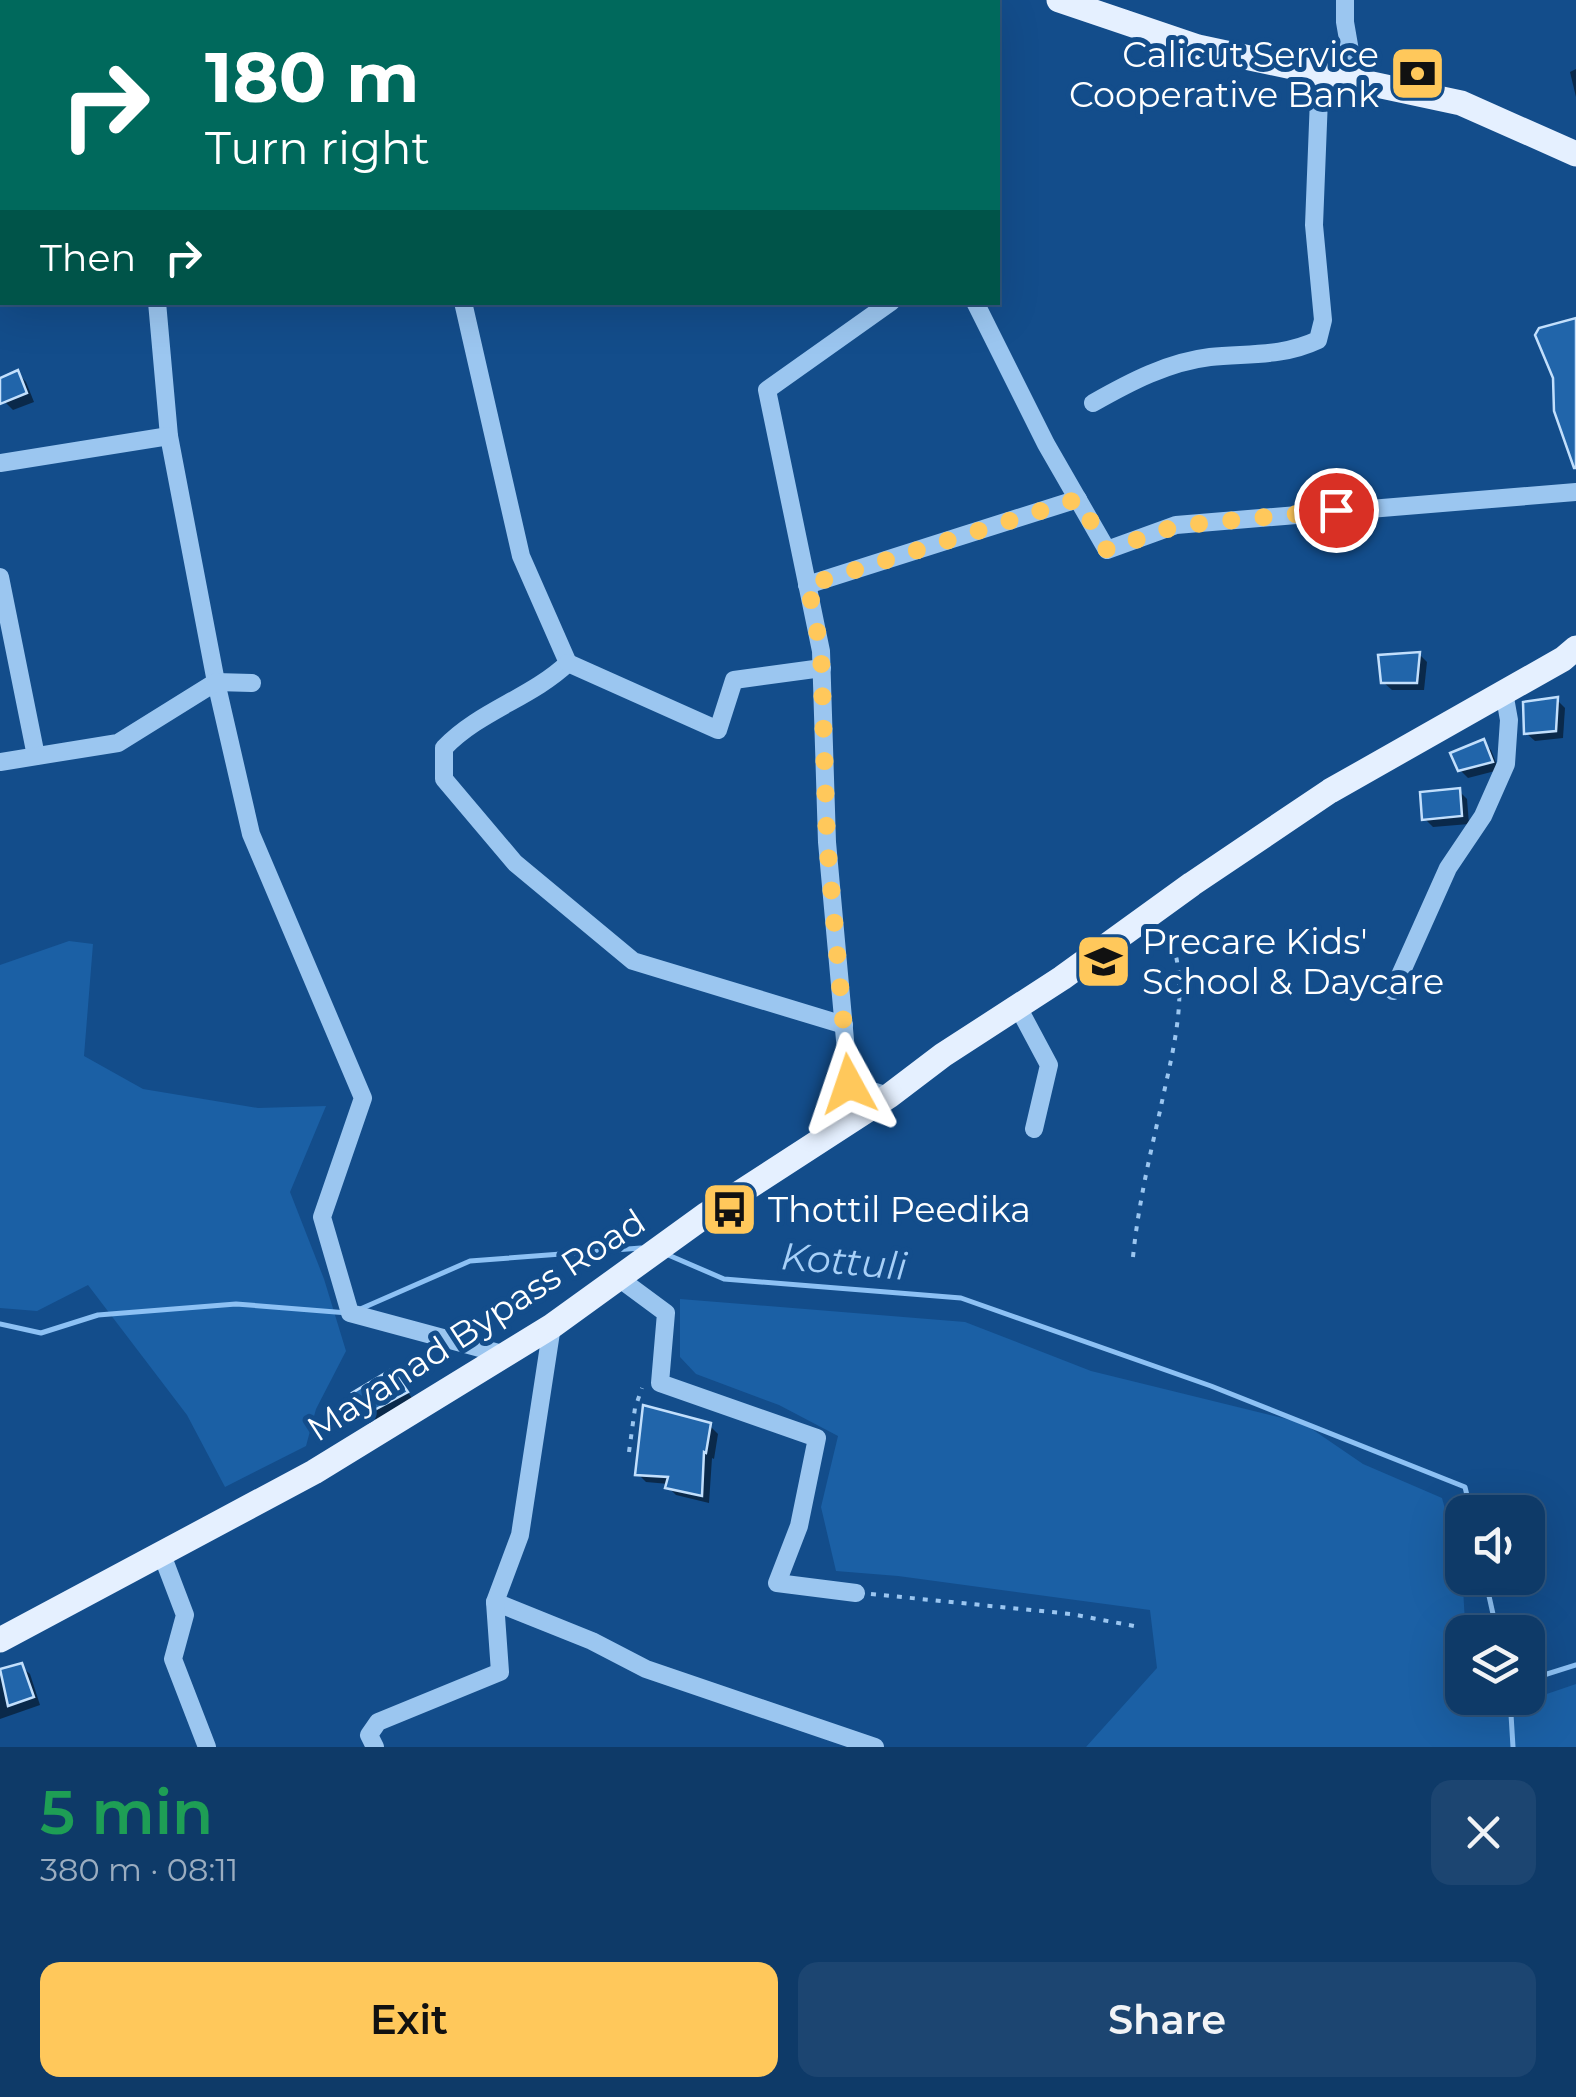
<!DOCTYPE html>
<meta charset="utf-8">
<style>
body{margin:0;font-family:Montserrat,sans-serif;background:#1c4571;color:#f1f3f6;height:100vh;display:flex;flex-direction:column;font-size:38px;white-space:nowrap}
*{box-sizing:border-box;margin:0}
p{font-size:32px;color:#9badc0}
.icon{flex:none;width:55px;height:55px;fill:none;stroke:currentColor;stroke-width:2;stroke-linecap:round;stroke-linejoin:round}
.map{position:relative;height:1747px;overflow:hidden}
.panel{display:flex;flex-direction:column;background:#0e3a68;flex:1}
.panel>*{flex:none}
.guide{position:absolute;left:0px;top:0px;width:1000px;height:305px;box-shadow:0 10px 40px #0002,0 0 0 2px #2e547c;background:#00695c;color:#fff;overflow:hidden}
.controls{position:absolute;left:1445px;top:1495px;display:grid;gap:20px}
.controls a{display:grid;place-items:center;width:100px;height:100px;border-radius:20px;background:#0e3a68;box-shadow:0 10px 40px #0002,0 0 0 2px #2e547c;font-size:50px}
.pin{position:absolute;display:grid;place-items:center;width:85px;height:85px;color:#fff;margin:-42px;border:5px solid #fff;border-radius:50%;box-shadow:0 2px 10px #0007}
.me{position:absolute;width:110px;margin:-55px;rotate:355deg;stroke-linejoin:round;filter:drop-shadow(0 0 8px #0008)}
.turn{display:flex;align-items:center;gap:35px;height:210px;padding:0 40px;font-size:45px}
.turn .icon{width:130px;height:130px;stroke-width:2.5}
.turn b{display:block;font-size:70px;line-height:85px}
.then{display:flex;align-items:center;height:95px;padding:0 40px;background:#0003;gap:20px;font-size:38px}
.round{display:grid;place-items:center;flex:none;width:105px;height:105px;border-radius:20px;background:#1c4571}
.headline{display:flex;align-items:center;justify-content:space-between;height:170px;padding:0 40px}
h1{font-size:60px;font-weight:600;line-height:75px;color:#1e9e55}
.primary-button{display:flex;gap:20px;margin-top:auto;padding:20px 40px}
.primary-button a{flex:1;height:115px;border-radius:20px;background:#ffc85b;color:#111;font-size:40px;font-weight:600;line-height:115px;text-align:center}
.primary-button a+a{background:#1c4571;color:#f1f3f6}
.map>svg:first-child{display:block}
.green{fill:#1b60a5}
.shadow{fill:#0007}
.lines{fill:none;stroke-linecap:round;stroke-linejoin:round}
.stream{stroke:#8dc1f4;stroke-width:5}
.building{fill:#2165aa;stroke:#c2dffc;stroke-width:2.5}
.path{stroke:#9bc6f0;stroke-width:4;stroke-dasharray:5 8;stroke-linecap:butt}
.minor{stroke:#9bc6f0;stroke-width:18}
.major{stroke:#e5f0ff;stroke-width:25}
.route{stroke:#ffc85b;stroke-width:18;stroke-dasharray:0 32.4}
.labels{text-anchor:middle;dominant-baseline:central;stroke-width:10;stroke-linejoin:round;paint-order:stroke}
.poi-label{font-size:35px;fill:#fff;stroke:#134d8b;text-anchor:start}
.street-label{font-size:35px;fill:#fff;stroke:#134d8b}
.water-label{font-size:38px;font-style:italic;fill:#a7d0f8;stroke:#134d8b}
</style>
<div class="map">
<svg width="1576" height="1747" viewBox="0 0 1576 1747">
<rect width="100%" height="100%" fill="#134d8b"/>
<g class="green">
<polygon points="69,941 93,944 84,1056 143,1089 258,1108 326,1106 290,1192 324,1279 346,1351 316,1409 306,1446 225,1487 187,1415 88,1285 37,1311 0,1308 0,965"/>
<polygon points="680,1299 965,1322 1091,1371 1303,1423 1363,1464 1442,1498 1462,1570 1465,1623 1471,1632 1462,1632 1462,1698 1512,1698 1517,1704 1576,1684 1576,1747 1086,1747 1157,1668 1150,1610 898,1576 836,1571 821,1507 838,1436 779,1405 696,1374 680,1357"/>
</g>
<g class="shadow">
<polygon points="669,0 697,0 700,2 669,2"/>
<polygon points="1576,69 1576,97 1570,72"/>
<polygon points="18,373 26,382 34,402 13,410 5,402 0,380"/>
<polygon points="1419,654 1427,662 1424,690 1392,690 1383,682"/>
<polygon points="1557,700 1565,708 1563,738 1535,741 1526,733"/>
<polygon points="1483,742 1491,750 1499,770 1468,778 1460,770"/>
<polygon points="1459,791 1467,799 1469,824 1433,827 1425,819"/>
<polygon points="400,1381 414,1401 377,1421 369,1412"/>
<polygon points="710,1426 718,1434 714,1459 712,1458 709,1503 676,1495 668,1487 669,1484 646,1482 638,1474"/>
<polygon points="21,1666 30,1674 40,1705 0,1719 0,1672"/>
</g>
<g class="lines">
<g class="stream">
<polyline points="666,1254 724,1279 961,1298 1211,1386 1465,1487 1471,1512"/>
<polyline points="358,1310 470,1261 641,1248"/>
<polyline points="0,1324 41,1333 98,1315 236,1304 348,1313"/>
<polyline points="1485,1578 1497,1632"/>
<polyline points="1528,1680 1576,1665"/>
<polyline points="1510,1698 1513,1747"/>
</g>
</g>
<g class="building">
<polygon points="1576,318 1576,468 1574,468 1554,411 1553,378 1535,335 1539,328"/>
<polygon points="18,370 27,393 0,404 0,378"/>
<polygon points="1420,652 1417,683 1381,683 1378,655"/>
<polygon points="1558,697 1556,731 1524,734 1523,702"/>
<polygon points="1484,739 1493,762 1458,771 1450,753"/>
<polygon points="1460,788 1462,816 1422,820 1420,792"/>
<polygon points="392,1369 408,1392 367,1414 352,1393"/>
<polygon points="643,1405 711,1423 706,1453 704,1452 702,1496 665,1488 668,1477 635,1475"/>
<polygon points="22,1663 34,1697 8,1706 0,1669"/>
</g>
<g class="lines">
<g class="path">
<path d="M1133,1257C1138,1207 1149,1159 1160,1111C1172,1052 1193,986 1167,928"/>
<polyline points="629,1452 635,1408 642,1388"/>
<polyline points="871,1594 1071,1614 1139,1627"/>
</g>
<g class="minor">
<polyline points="329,0 329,2"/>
<polyline points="875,0 876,2"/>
<polyline points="1345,0 1345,22 1355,80"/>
<polyline points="178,2 179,0"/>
<polyline points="0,104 2,103"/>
<polyline points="0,207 2,207"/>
<polyline points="157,302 169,436 216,682 251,834 363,1098 322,1217 350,1313 506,1355"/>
<path d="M463,302L521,556L568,663C531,698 479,711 444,748V779L515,863L633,961L844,1025"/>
<polyline points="975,302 1046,444 1107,550 1176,525 1576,492"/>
<path d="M1093,403C1130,382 1168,362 1210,357C1248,353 1282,357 1318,340L1323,320L1314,225L1320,73"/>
<polyline points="0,463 169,436"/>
<polyline points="0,577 36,756"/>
<polyline points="807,585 1078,499"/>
<polyline points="568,663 718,730 734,680 822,668"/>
<polyline points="0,762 118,743 216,682 252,683"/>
<polyline points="1393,991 1448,868 1483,816 1506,764 1509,720 1504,692"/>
<polyline points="1018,1007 1049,1065 1034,1129"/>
<polyline points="889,1096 849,1084 827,842 821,651 767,390 891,302"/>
<polyline points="620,1279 666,1313 660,1383 817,1438 799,1526 777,1583 856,1593"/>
<polyline points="161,1552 185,1615 173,1659 207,1747"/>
<polyline points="495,1602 592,1641 646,1669 875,1747"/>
<polyline points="375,1747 369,1735 378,1722 500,1672 495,1602 520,1535 552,1326"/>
</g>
<g class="major">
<polyline points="1059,0 1198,47 1461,103 1576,154"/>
<polyline points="0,1640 314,1472 552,1326 707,1214 889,1096 943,1055 1062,978 1192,884 1330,791 1563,659 1576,648"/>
</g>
</g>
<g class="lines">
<polyline class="route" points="849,1084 827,842 821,651 808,585 1078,499 1107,550 1176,526 1336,510"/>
</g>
<defs>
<symbol id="bank-square" viewBox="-11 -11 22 22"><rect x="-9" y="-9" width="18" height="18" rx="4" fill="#ffc85b" stroke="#134d8b"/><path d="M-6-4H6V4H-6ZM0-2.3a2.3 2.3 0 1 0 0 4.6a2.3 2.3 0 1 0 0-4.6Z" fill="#111"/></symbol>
<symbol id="school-square" viewBox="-11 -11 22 22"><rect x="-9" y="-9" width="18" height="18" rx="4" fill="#ffc85b" stroke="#134d8b"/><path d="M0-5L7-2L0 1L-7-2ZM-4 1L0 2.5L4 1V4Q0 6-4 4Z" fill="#111"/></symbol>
<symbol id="bus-square" viewBox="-11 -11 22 22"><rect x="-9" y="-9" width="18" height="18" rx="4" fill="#ffc85b" stroke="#134d8b"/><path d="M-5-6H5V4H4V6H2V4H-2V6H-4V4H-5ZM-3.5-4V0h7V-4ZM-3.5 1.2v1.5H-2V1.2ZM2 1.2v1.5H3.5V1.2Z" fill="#111"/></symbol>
</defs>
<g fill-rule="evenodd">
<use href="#bank-square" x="1386" y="42" width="63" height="63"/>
<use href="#school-square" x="1072" y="930" width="63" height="63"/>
<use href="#bus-square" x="698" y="1178" width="63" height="63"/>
</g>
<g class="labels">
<g class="poi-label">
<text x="1379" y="54" text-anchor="end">Calicut Service<tspan x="1379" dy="40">Cooperative Bank</tspan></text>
<text x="1142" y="941">Precare Kids'<tspan x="1142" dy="40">School &amp; Daycare</tspan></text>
<text x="768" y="1209">Thottil Peedika</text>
</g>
<g class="street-label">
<text transform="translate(476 1325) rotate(-33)">Mayanad Bypass Road</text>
</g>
<g class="water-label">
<text transform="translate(844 1261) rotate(5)">Kottuli</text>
</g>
</g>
</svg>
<div class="controls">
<a><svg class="icon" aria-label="sound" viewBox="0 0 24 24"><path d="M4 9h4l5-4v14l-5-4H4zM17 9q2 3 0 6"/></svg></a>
<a><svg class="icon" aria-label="layers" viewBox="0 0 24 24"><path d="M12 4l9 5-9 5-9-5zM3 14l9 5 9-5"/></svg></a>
</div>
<div class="pin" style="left:1336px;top:510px;background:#d93025"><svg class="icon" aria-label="arrive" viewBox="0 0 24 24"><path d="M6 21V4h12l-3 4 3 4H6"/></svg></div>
<svg class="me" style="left:849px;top:1084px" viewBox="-20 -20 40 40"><path d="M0-17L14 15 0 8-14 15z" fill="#ffc85b" stroke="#fff" stroke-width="4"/></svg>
<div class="guide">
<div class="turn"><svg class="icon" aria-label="right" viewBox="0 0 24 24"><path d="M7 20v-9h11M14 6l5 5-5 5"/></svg><div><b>180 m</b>Turn right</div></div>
<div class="then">Then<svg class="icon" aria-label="right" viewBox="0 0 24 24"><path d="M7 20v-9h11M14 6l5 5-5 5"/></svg></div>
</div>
</div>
<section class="panel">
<div class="headline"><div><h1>5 min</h1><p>380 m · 08:11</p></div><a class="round"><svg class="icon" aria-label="close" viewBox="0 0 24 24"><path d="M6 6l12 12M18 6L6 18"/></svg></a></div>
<div class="primary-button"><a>Exit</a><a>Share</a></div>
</section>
